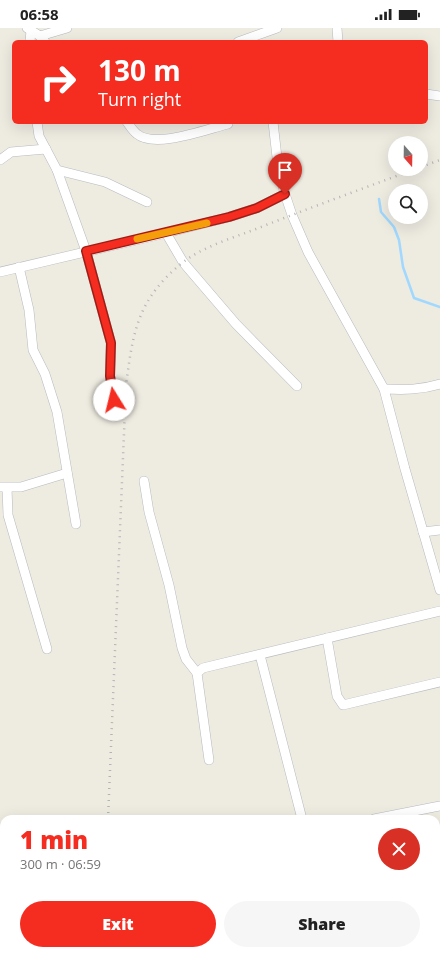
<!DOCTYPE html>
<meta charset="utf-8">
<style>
body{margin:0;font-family:"Open Sans",sans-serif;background:#f6f6f6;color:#222;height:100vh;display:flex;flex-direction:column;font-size:15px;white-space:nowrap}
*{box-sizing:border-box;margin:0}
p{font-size:13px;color:#767676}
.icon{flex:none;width:22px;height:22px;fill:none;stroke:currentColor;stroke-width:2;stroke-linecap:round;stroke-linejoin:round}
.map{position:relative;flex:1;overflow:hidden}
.sheet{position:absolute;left:0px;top:787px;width:440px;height:140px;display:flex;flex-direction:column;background:#fff;border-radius:12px 12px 0 0;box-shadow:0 4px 16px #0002}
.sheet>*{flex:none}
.top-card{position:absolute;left:12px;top:12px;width:416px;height:84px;border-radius:6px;box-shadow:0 4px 16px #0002;background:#f52c20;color:#fff;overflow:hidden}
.needle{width:26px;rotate:160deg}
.tools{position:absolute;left:388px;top:108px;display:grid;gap:8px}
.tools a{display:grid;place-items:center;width:40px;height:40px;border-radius:50%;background:#fff;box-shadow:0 4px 16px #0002;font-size:20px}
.pin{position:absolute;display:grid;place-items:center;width:34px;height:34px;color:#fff;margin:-41px -17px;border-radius:50% 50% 50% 0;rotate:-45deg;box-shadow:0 0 4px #0007}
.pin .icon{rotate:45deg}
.me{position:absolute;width:44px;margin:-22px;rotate:351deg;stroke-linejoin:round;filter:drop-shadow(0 0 3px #0008)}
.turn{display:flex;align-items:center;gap:14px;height:84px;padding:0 20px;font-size:18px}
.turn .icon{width:52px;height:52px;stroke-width:2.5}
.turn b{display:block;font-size:28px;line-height:34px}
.round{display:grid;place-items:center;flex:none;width:42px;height:42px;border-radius:21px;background:#f6f6f6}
.overview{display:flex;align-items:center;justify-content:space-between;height:68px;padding:0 20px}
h1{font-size:24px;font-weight:800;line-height:30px;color:#f52c20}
.action{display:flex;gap:8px;margin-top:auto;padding:8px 20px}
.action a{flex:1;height:46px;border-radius:24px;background:#f52c20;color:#fff;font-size:16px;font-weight:800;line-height:46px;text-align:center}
.action a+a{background:#f6f6f6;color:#222}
.status{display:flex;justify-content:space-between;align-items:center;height:28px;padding:0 20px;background:#fff;direction:ltr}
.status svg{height:11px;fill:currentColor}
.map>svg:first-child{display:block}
.education{fill:#dedad0}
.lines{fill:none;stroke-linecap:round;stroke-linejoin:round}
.stream{stroke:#a0d8ff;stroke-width:2.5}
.minor-casing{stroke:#b7babf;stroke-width:10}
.minor{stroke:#fff;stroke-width:9}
.rail{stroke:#b3b4b5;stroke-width:2.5;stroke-dasharray:1 5;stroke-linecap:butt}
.route-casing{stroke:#9f1d15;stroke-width:10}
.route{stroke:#f52c20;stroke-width:7}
.slow{stroke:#f59e0b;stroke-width:7}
</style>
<div class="status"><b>06:58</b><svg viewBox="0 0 49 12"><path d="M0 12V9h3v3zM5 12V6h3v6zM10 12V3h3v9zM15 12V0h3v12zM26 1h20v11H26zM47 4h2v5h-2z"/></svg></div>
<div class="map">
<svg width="440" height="927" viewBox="0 0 440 927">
<rect width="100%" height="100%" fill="#eeebe1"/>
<polygon class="education" points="111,923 322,923 323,927 111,927"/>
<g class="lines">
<polyline class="stream" points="379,171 381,184 394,199 399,212 403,239 414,270 440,279"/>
<defs>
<g id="minor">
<polyline points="27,0 40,8 45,14"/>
<polyline points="337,0 338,14"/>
<polyline points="40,8 67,0"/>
<polyline points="30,14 31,2"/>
<polyline points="238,14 277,0"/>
<polyline points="426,66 440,68"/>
<polyline points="37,94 39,108 57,142 86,223 111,315 110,348 114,372"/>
<path d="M127,94C130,98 133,103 137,106C155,121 207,101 228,96"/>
<polyline points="273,94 278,138 285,166 257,180 229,189 166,205 183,234 188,240 236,296 297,358"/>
<polyline points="0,132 11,124 46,121"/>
<polyline points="57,142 105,154 147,174"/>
<polyline points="285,166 292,187 308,224 384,361 405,441 440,562"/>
<polyline points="19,239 29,282 33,322 45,346 57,384 76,496"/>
<polyline points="0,244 166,205"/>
<path d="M384,361C404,362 420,362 440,356"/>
<polyline points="144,453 149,484 169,557 182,620 186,631 197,645"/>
<polyline points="0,459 21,459 67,445"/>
<polyline points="7,460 8,487 47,621"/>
<polyline points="423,504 440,502"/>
<polyline points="327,610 337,668 343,677 440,654"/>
<polyline points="260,627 302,791"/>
<polyline points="209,732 197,645 203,640 440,583"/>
<polyline points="374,791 440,778"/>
<polyline points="0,875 4,875"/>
<polyline points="245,923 246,927"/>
<polyline points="364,923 365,927"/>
<polyline points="421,923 422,927"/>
</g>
</defs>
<use href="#minor" class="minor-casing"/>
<use href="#minor" class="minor"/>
<g class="rail">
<polyline points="421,139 440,132"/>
<path d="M108,791L126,357C130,328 133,298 148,273C157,257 176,238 192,228C212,216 235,209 256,201C309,180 362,161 415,141"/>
<polyline points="102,927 103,923"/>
</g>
</g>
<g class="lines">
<defs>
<polyline id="route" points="114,372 110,348 111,315 86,223 229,189 257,180 285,166"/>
</defs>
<use href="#route" class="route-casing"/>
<use href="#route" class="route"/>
<polyline class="slow" points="137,211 207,195"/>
</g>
</svg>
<div class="tools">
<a><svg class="needle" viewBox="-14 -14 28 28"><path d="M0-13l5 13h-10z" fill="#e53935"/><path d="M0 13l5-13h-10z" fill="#767676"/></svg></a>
<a><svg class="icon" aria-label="search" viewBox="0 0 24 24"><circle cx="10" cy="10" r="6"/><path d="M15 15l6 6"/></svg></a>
</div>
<div class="pin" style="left:285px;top:166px;background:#d93025"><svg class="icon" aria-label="arrive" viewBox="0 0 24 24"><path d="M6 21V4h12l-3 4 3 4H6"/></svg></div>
<svg class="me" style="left:114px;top:372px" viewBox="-20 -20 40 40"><circle r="19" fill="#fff"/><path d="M0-13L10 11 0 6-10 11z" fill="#f52c20"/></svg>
<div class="top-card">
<div class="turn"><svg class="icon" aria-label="right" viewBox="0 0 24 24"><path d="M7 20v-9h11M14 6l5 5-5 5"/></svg><div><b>130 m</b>Turn right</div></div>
</div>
<section class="sheet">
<div class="overview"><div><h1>1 min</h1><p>300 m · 06:59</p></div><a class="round" style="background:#d93025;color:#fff"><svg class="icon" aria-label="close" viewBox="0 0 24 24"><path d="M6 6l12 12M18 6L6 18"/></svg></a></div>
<div class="action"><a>Exit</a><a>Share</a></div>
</section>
</div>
